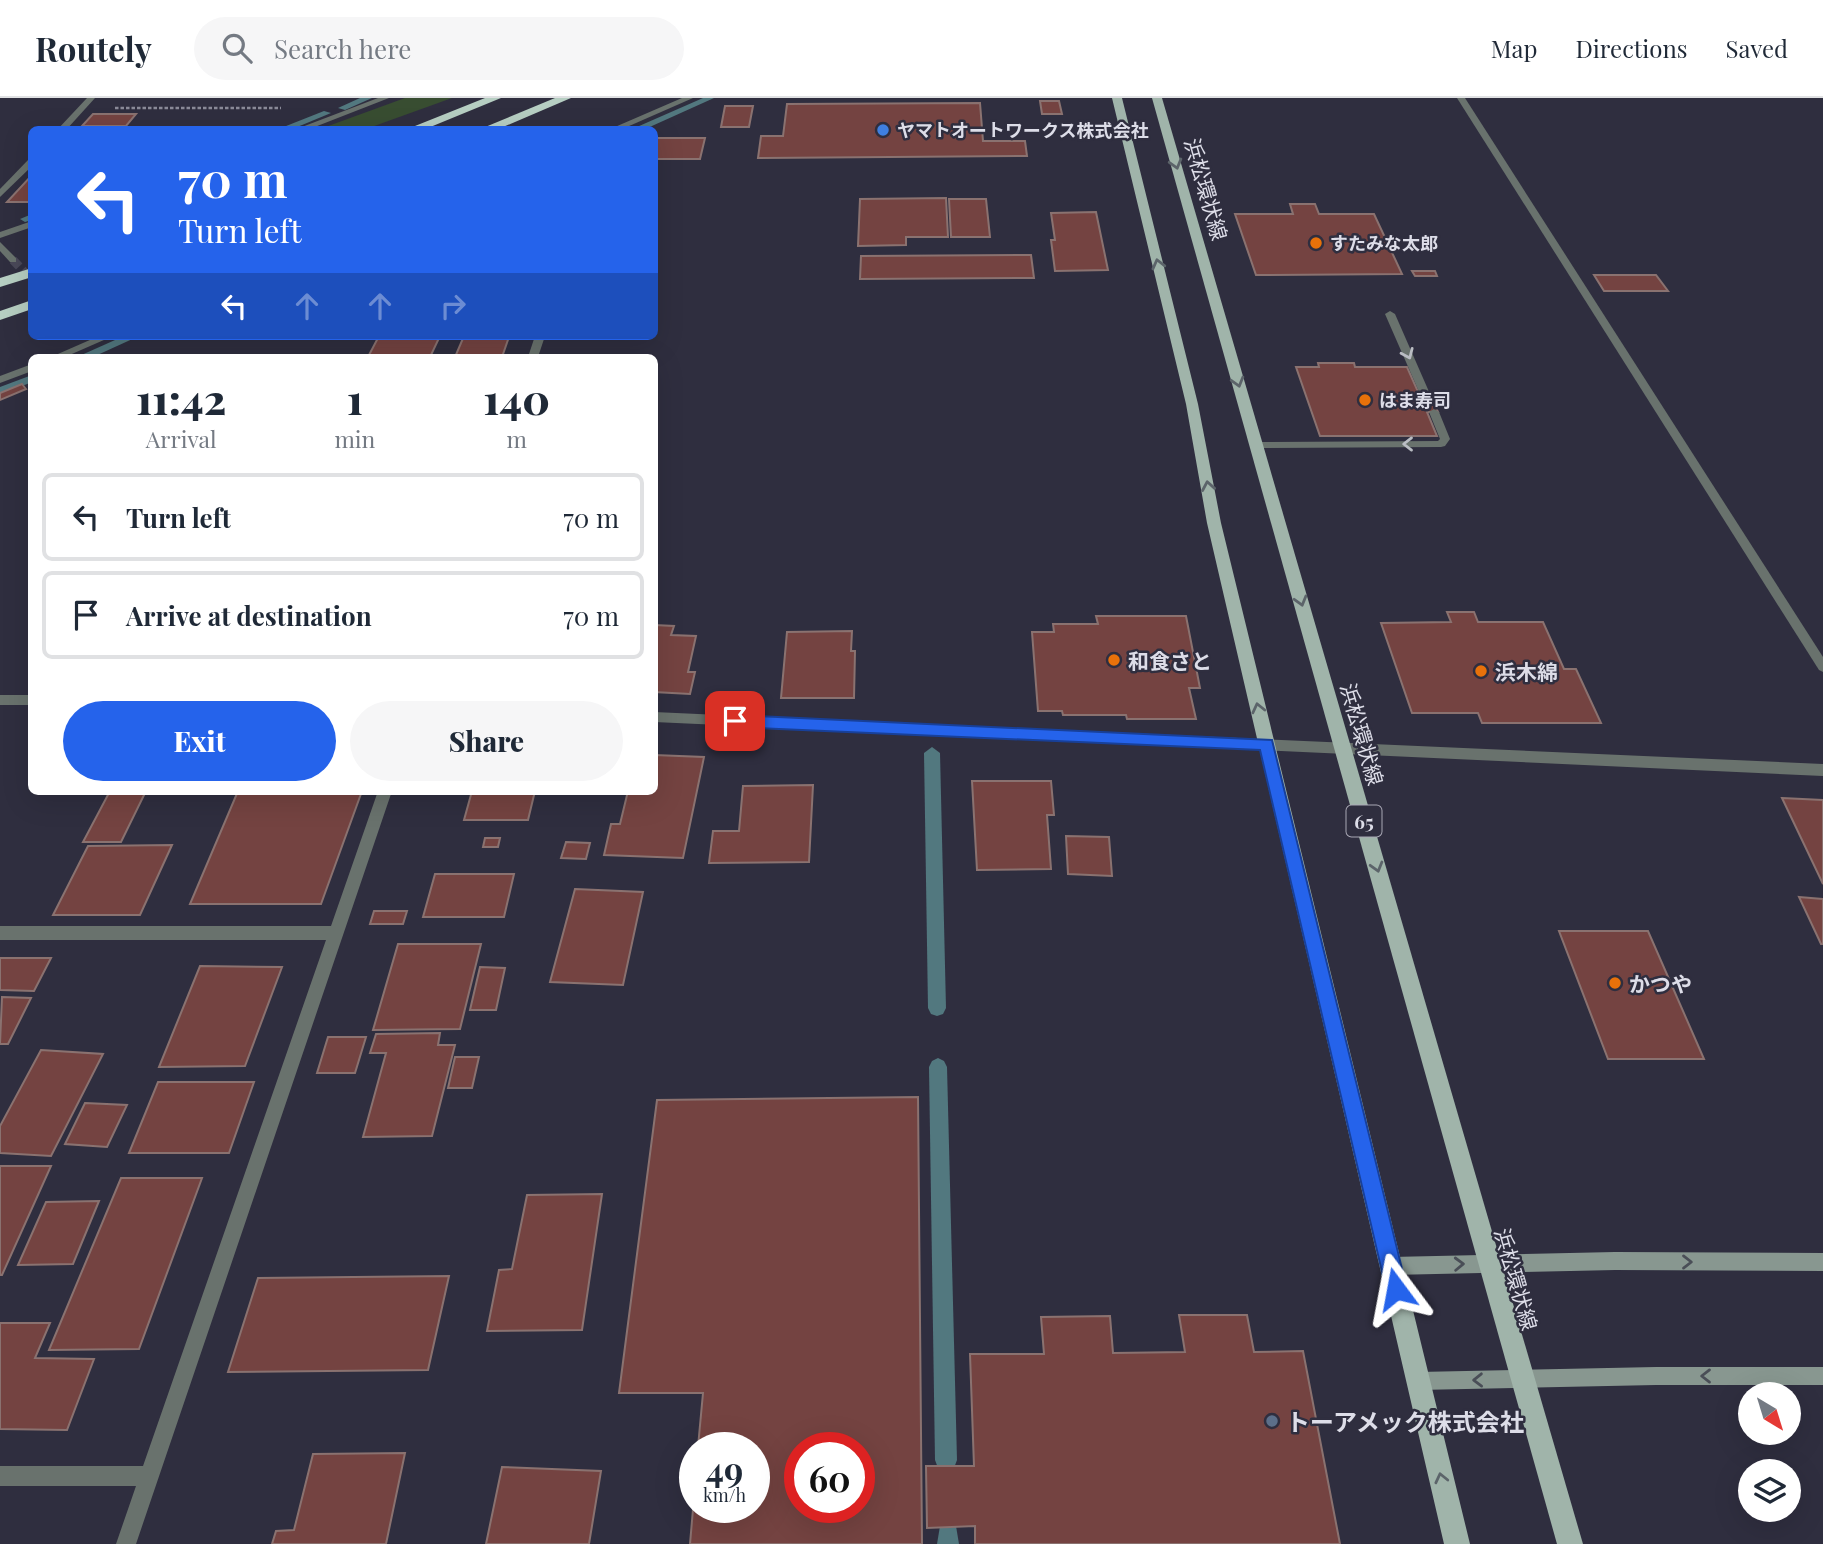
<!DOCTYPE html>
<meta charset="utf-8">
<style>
body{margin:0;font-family:"Playfair Display","Noto Sans JP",serif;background:#f6f6f7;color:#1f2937;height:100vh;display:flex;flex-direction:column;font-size:26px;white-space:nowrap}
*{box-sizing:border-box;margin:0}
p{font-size:23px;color:#747a83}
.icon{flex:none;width:38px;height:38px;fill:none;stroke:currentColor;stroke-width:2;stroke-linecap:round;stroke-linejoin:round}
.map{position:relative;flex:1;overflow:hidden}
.panel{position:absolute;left:28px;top:256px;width:630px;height:441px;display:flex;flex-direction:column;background:#fff;border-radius:10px;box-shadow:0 7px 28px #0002}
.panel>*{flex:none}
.guide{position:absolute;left:28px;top:28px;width:630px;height:214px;border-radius:10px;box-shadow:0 7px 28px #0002;background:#2563eb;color:#fff;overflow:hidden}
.needle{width:46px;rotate:142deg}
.tools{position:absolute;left:1738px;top:1284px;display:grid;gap:14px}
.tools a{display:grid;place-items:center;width:63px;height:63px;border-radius:50%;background:#fff;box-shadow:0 7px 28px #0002;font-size:35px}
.speed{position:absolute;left:679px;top:1334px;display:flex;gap:14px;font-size:35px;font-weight:700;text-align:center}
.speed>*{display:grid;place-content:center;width:91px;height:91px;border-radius:50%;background:#fff;box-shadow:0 7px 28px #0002;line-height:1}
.speed small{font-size:18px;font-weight:400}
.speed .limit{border:10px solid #d22;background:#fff;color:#111}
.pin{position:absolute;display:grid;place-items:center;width:60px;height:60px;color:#fff;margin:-30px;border-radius:14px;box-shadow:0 4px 10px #0006}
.me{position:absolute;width:77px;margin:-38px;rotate:347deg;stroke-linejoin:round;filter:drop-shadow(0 0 5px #0008)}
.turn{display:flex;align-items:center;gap:24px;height:147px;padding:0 35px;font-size:32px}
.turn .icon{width:91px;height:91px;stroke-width:2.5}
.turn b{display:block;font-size:49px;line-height:60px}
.lanes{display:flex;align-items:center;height:66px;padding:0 35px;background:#0003;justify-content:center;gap:35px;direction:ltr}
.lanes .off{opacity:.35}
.eta{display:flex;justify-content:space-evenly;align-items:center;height:119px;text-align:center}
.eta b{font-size:42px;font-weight:800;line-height:49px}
.cta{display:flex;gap:14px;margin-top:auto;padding:14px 35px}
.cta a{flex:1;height:80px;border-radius:42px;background:#2563eb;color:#fff;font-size:28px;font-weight:800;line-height:80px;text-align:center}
.cta a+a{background:#f6f6f7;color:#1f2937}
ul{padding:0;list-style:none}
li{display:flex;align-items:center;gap:21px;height:88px;margin:0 14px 10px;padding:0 21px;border:4px solid #e0e1e3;border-radius:10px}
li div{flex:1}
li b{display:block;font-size:26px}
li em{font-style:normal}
header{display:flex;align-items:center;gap:42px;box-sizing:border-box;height:98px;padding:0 35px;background:#fff;border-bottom:2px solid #e0e1e3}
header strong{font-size:33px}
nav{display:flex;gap:38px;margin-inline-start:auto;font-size:24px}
.search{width:490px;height:63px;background:#f6f6f7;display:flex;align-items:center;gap:18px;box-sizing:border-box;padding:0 24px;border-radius:38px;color:#747a83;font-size:26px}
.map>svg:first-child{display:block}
.green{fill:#384d31}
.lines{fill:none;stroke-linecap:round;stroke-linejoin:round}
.stream{fill:#52787f;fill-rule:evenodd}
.building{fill:#744341;stroke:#8a7270;stroke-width:2;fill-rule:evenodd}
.street-tunnel{stroke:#494858;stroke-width:9;stroke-dasharray:9 4.5;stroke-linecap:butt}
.path{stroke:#8a8a98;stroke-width:2.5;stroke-dasharray:3.5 2;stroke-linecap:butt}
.lane{fill:#69726d;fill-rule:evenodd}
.street{fill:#69726d;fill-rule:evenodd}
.secondary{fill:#889790;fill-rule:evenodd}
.primary{fill:#a0b4aa;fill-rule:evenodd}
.highway{fill:#b6cec2;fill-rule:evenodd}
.oneway{stroke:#5c646a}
.oneway2{stroke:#babdc3}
.oneway3{stroke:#4a4e57}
.route{fill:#2563eb;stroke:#184099;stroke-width:2}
.shop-dot{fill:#3f7fe0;stroke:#2f2e3f;stroke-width:2.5}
.food-dot{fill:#e8710a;stroke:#2f2e3f;stroke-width:2.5}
.service-dot{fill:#5c6f8a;stroke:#2f2e3f;stroke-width:2.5}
.labels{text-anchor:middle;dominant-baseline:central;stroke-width:5;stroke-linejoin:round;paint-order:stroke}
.far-poi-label{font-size:18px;font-weight:bold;fill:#dddde8;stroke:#2f2e3f;text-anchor:start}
.shield{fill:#2f2e3f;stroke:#a9a8b5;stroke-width:2}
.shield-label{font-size:19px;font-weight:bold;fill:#dddde8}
.street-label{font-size:21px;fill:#dddde8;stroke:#2f2e3f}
.poi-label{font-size:21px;font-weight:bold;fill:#dddde8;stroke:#2f2e3f;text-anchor:start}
.near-poi-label{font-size:24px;font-weight:bold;fill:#dddde8;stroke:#2f2e3f;text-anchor:start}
</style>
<header>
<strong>Routely</strong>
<div class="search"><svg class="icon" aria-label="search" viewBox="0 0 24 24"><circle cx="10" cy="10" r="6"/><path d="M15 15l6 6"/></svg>Search here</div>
<nav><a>Map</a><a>Directions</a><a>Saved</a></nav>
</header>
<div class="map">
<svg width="1823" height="1446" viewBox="0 0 1823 1446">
<rect width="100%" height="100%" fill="#2f2e3f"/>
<polygon class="green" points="405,0 452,0 366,31 320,31"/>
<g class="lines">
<g class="stream">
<polygon points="360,0 372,0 345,12 338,10"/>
<polygon points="703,0 714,0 643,32 630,32"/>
<polygon points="324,13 331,15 290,32 276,32"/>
<polygon points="32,116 32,122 25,124 20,121"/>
<polygon points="124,238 139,238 93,259 77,259"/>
<polygon points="32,277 32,284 0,297 0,289"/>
<polygon points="932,649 940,655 946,910 943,916 937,918 931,916 928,910 924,655"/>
<polygon points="938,960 944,963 947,969 957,1362 954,1370 946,1373 938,1370 935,1362 929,969 932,963"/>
<polygon points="948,1425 956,1428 959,1446 937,1446 940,1428"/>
</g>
</g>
<g class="building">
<polygon points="1040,3 1059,3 1062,16 1042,16"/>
<polygon points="980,5 983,43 1025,43 1027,58 758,60 761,38 783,38 787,6"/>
<polygon points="725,8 753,8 749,29 721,29"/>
<polygon points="93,16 136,16 126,28 82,28"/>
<polygon points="654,40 705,40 700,61 654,61"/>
<polygon points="32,77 32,104 7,104"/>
<polygon points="946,100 948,139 906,139 906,147 858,148 860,101"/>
<polygon points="949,101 986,101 990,139 951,139"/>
<polygon points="1290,106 1315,106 1319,116 1374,116 1402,176 1256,177 1235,116 1293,116"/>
<polygon points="1096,114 1108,172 1055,173 1051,142 1055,142 1051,115"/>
<polygon points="1031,157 1034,180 860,181 861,158"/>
<polygon points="1412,173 1435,173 1437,178 1415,178"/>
<polygon points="1594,177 1656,177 1668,193 1604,193"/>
<polygon points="379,238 440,238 431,257 369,257"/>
<polygon points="464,238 515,238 509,239 502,259 455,259"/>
<polygon points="1318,265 1354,265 1355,269 1407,269 1419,296 1430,296 1438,314 1427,314 1437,338 1320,338 1296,269 1319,269"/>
<polygon points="22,286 26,291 0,302 0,295"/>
<polygon points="1447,514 1474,514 1478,524 1543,524 1564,571 1576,571 1601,625 1482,625 1478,615 1412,615 1381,525 1451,524"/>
<polygon points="1096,518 1186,518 1200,590 1189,590 1196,621 1127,621 1126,617 1063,617 1062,613 1038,613 1032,534 1054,534 1053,526 1098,526"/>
<polygon points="654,527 674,528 671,537 696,538 688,574 695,574 690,596 654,594"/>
<polygon points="852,533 851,553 855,553 854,600 781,600 787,534"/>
<polygon points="654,657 704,659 683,760 604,757 611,726 620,726 628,693 654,693"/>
<polygon points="972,683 1051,683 1054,717 1047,717 1051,771 977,772"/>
<polygon points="813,687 809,764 709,765 713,733 739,733 743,688"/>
<polygon points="110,693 146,693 121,744 83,744"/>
<polygon points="238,693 362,693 321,806 190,806"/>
<polygon points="472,693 535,693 528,722 464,722"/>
<polygon points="1782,700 1823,702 1823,786"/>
<polygon points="1066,738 1109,739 1112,778 1068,776"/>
<polygon points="485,740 500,740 498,749 483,749"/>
<polygon points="566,744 590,745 586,761 561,760"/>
<polygon points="172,747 140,817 53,817 88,748"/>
<polygon points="435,776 514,776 504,819 423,819"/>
<polygon points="575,791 643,794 623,887 550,884"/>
<polygon points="1799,799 1823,801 1823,846 1821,846"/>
<polygon points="374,813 407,813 403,826 370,826"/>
<polygon points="1559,833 1648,833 1704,961 1608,961"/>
<polygon points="398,846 481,846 460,931 373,932"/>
<polygon points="0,860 51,860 34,893 0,892"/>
<polygon points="200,868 282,869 245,968 159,969"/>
<polygon points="480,869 505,870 496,912 470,912"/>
<polygon points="2,899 31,900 8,946 0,946"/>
<polygon points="440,935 438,947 455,947 432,1038 363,1039 386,955 370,955 376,936"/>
<polygon points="328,939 366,939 355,975 317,975"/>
<polygon points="41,952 103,956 51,1058 0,1055 0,1028"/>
<polygon points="455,959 479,959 472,990 448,990"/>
<polygon points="158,984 254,984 229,1055 129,1055"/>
<path d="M918,999L922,1446H690L695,1388V1409H754V1349H698L703,1295H619L657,1002ZM800,1349H859V1409H800Z"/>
<polygon points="85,1005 127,1007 107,1049 65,1046"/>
<polygon points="0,1068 51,1068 2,1177 0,1177"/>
<polygon points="121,1080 202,1080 139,1251 49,1252"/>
<polygon points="602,1096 582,1232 487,1233 499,1172 512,1171 527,1097"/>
<polygon points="99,1103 73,1166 18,1167 46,1104"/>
<polygon points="449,1178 428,1272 228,1274 258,1180"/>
<polygon points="1179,1217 1247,1217 1254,1254 1303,1253 1340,1446 975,1446 975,1428 927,1430 926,1368 974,1368 970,1256 1044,1256 1041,1219 1110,1218 1113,1255 1185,1254"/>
<polygon points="0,1225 50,1225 35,1260 94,1261 67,1332 0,1331"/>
<polygon points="405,1355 386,1446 272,1446 276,1433 294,1432 313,1356"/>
<polygon points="502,1369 601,1373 589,1446 486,1446"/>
</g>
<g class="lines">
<polyline class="street-tunnel" points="13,162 32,182"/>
<polyline class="path" points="115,10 281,10"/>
<g class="lane">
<polygon points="1390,213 1395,216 1430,296 1429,298 1425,299 1420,296 1385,216"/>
<polygon points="1434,311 1439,314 1450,341 1445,348 1441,349 1256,350 1251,347 1256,344 1438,343 1440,341 1429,314"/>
</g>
<g class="street">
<polygon points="87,0 95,0 66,32 57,32"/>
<polygon points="378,0 389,0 307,32 294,32"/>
<polygon points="682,0 693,0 620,32 608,32"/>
<polygon points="1457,0 1465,0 1823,559 1823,574 1819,572"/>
<polygon points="29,61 32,61 32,68 0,99 0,91"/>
<polygon points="32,123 32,129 0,140 0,134"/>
<polygon points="0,144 16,160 16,164 10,164 0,153"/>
<polygon points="99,238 113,238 65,259 51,259"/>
<polygon points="535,238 545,238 538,259 528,259"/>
<polygon points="32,266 32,273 0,285 0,278"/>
<rect x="0" y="597" width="32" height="10"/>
<polygon points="654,614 1823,666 1823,678 654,624"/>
<polygon points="378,693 392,693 136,1446 116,1446 136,1388 0,1388 0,1368 143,1368 326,842 0,842 0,828 331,828"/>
</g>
<g class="secondary">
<polygon points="1615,1154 1823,1155 1823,1173 1615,1172 1391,1177 1385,1174 1382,1168 1385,1162 1391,1159"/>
<polygon points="1656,1269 1823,1269 1823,1287 1656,1287 1418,1292 1411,1290 1409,1283 1411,1276 1418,1274"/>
</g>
<g class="primary">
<polygon points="1112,0 1122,0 1198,306 1221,425 1470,1446 1444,1446 1207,425 1186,306"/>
<polygon points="1152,0 1162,0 1583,1446 1557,1446"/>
</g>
<g class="highway">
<polygon points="485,0 501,0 423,32 405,32"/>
<polygon points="555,0 571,0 496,32 478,32"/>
<polygon points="32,170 32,179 0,189 0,180"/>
<polygon points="32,202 32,211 0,222 0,213"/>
</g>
</g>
<defs><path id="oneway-chevron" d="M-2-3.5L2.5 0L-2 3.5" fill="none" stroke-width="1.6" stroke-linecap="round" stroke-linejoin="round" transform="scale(1.75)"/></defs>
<g class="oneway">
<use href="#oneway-chevron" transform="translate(1176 66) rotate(74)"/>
<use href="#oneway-chevron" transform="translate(1158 166) rotate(-104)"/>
<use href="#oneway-chevron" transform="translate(1238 284) rotate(74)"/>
<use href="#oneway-chevron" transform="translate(1208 388) rotate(-100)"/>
<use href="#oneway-chevron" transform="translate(1301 503) rotate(74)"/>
<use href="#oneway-chevron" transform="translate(1258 610) rotate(-103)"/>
<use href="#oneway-chevron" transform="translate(1377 769) rotate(74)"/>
<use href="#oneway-chevron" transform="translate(1441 1380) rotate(-103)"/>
</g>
<g class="oneway2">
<use href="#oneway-chevron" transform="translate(1408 256) rotate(66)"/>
<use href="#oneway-chevron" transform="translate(1408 346) rotate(180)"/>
</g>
<g class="oneway3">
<use href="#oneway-chevron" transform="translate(1687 1164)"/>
<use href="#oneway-chevron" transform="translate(1459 1166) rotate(-2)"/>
<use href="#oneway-chevron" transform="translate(1706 1278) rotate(-180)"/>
<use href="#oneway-chevron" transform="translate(1478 1282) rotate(179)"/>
</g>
<polygon class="route" points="735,617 1272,642 1407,1191 1404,1198 1396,1201 1389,1198 1386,1191 1260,652 735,629 728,623"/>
<circle class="shop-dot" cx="883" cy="32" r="7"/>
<g class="food-dot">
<circle cx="1316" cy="145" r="7"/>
<circle cx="1365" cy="302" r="7"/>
<circle cx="1114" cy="562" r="7"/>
<circle cx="1481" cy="573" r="7"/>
<circle cx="1615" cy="885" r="7"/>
</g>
<circle class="service-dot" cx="1272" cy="1323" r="7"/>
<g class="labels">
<g class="far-poi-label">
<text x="897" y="32">ヤマトオートワークス株式会社</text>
<text x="1330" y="145">すたみな太郎</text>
<text x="1379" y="302">はま寿司</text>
</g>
<rect class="shield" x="1346.5" y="707.5" width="35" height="31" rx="5"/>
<g class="shield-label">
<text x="1364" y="723">65</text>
</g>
<g class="street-label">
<text transform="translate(1207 91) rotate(74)">浜松環状線</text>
<text transform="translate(1363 636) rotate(74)">浜松環状線</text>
<text transform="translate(1517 1181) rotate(74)">浜松環状線</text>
</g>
<g class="poi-label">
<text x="1128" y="562">和食さと</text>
<text x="1495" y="573">浜木綿</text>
<text x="1629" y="885">かつや</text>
</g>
<g class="near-poi-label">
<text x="1286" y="1323">トーアメック株式会社</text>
</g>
</g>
</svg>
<div class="tools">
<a><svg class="needle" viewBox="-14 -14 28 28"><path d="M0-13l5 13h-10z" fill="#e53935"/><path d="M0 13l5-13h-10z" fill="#747a83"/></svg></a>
<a><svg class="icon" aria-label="layers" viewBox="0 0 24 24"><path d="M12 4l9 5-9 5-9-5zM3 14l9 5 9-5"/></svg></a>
</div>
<div class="speed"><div>49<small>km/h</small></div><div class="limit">60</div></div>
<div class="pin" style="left:735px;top:623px;background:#d93025"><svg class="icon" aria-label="arrive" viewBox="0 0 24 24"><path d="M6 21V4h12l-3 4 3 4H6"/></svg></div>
<svg class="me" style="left:1396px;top:1191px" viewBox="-20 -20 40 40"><path d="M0-17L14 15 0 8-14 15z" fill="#2563eb" stroke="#fff" stroke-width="4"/></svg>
<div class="guide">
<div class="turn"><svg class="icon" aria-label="left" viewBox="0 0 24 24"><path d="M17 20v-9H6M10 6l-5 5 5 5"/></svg><div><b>70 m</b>Turn left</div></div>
<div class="lanes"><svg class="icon" aria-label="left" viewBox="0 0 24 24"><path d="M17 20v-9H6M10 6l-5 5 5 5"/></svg><svg class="icon off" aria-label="ahead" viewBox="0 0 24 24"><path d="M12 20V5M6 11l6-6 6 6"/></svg><svg class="icon off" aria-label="ahead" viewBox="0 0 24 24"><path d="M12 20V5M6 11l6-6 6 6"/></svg><svg class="icon off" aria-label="right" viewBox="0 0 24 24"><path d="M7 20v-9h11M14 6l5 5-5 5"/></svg></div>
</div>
<section class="panel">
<div class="eta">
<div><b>11:42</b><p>Arrival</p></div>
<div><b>1</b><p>min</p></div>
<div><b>140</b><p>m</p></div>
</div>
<ul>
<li><svg class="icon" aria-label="left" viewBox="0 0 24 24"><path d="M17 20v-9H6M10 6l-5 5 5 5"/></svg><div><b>Turn left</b></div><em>70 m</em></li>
<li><svg class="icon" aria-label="arrive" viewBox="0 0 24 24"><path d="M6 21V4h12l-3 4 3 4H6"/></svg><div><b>Arrive at destination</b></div><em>70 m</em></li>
</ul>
<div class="cta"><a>Exit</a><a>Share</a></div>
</section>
</div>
